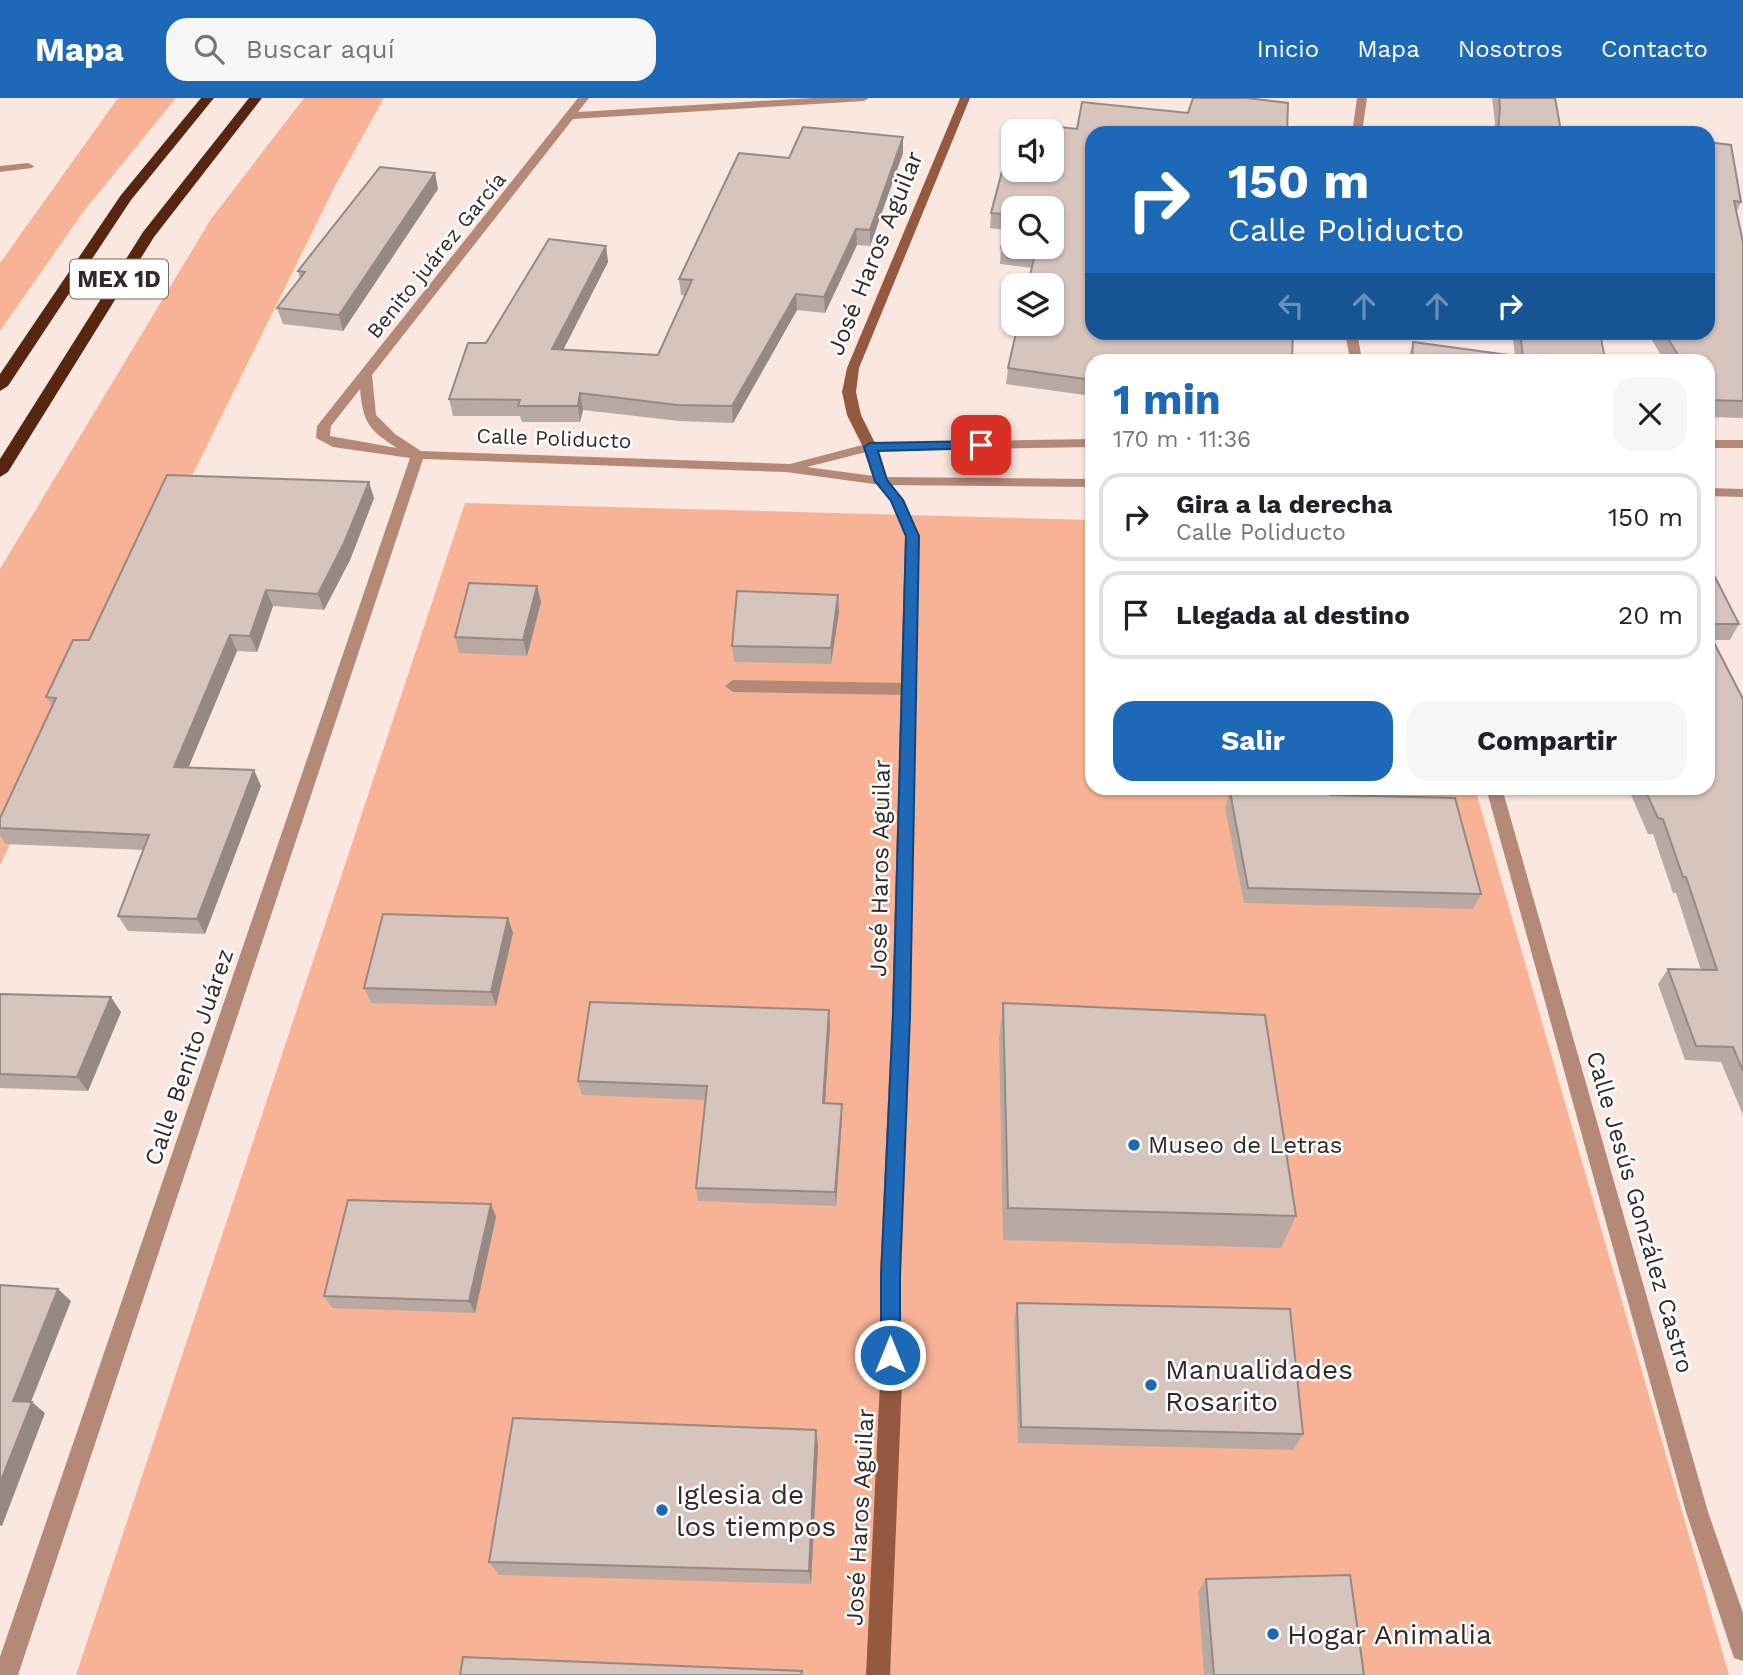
<!DOCTYPE html>
<html lang="es">
<meta charset="utf-8">
<style>
body{margin:0;font-family:"Work Sans",sans-serif;background:#f6f6f6;color:#202124;height:100vh;display:flex;flex-direction:column;font-size:26px;white-space:nowrap}
*{box-sizing:border-box;margin:0}
p{font-size:23px;color:#757577}
.icon{flex:none;width:38px;height:38px;fill:none;stroke:currentColor;stroke-width:2;stroke-linecap:round;stroke-linejoin:round}
.map{position:relative;flex:1;overflow:hidden}
.details{position:absolute;left:1085px;top:256px;width:630px;height:441px;display:flex;flex-direction:column;background:#fff;border-radius:21px;box-shadow:0 2px 5px #0004}
.details>*{flex:none}
.banner{position:absolute;left:1085px;top:28px;width:630px;height:214px;border-radius:21px;box-shadow:0 2px 5px #0004;background:#1d69b8;color:#fff;overflow:hidden}
.buttons{position:absolute;left:1001px;top:21px;display:grid;gap:14px}
.buttons a{display:grid;place-items:center;width:63px;height:63px;border-radius:14px;background:#fff;box-shadow:0 2px 5px #0004;font-size:35px}
.pin{position:absolute;display:grid;place-items:center;width:60px;height:60px;color:#fff;margin:-30px;border-radius:14px;box-shadow:0 4px 10px #0006}
.me{position:absolute;width:77px;margin:-38px;rotate:0deg;stroke-linejoin:round;filter:drop-shadow(0 0 5px #0008)}
.turn{display:flex;align-items:center;gap:24px;height:147px;padding:0 28px;font-size:32px}
.turn .icon{width:91px;height:91px;stroke-width:2.5}
.turn b{display:block;font-size:49px;line-height:60px}
.lanes{display:flex;align-items:center;height:66px;padding:0 28px;background:#0003;justify-content:center;gap:35px;direction:ltr}
.lanes .off{opacity:.35}
.round{display:grid;place-items:center;flex:none;width:74px;height:74px;border-radius:21px;background:#f6f6f6}
.overview{display:flex;align-items:center;justify-content:space-between;height:119px;padding:0 28px}
h1{font-size:42px;font-weight:700;line-height:52px;color:#1d69b8}
.button{display:flex;gap:14px;margin-top:auto;padding:14px 28px}
.button a{flex:1;height:80px;border-radius:21px;background:#1d69b8;color:#fff;font-size:28px;font-weight:700;line-height:80px;text-align:center}
.button a+a{background:#f6f6f6;color:#202124}
ul{padding:0;list-style:none}
li{display:flex;align-items:center;gap:21px;height:88px;margin:0 14px 10px;padding:0 14px;border:4px solid #e0e0e0;border-radius:21px}
li div{flex:1}
li b{display:block;font-size:26px}
li em{font-style:normal}
header{display:flex;align-items:center;gap:42px;box-sizing:border-box;height:98px;padding:0 35px;background:#1d69b8;color:#fff}
header strong{font-size:33px}
nav{display:flex;gap:38px;margin-inline-start:auto;font-size:24px}
.search{width:490px;height:63px;background:#f6f6f6;display:flex;align-items:center;gap:18px;box-sizing:border-box;padding:0 24px;border-radius:21px;color:#757577;font-size:26px}
.map>svg:first-child{display:block}
.green{fill:#f8b396}
.lines{fill:none;stroke-linecap:round;stroke-linejoin:round}
.lane{fill:#b48978;fill-rule:evenodd}
.street{fill:#b48978;fill-rule:evenodd}
.secondary{fill:#95593f;fill-rule:evenodd}
.highway{fill:#562610;fill-rule:evenodd}
.wall{fill:#b8a9a3}
.shaded-wall{fill:#968984}
.building{fill:#d6c4bd;stroke:#968984;stroke-width:2;fill-rule:evenodd}
.route{fill:#1d69b8;stroke:#134478;stroke-width:2}
.poi-dot{fill:#1d69b8;stroke:#fff;stroke-width:2.5}
.labels{text-anchor:middle;dominant-baseline:central;stroke-width:5;stroke-linejoin:round;paint-order:stroke}
.far-street-label{font-size:21px;fill:#312a28;stroke:#fff}
.shield{fill:#fff;stroke:#6f6a68;stroke-width:2}
.shield-label{font-size:23px;font-weight:bold;fill:#312a28}
.street-label{font-size:24px;fill:#312a28;stroke:#fff}
.poi-label{font-size:24px;fill:#312a28;stroke:#fff;text-anchor:start}
.near-poi-label{font-size:28px;fill:#312a28;stroke:#fff;text-anchor:start}
</style>
<header>
<strong>Mapa</strong>
<div class="search"><svg class="icon" aria-label="search" viewBox="0 0 24 24"><circle cx="10" cy="10" r="6"/><path d="M15 15l6 6"/></svg>Buscar aquí</div>
<nav><a>Inicio</a><a>Mapa</a><a>Nosotros</a><a>Contacto</a></nav>
</header>
<div class="map">
<svg width="1743" height="1577" viewBox="0 0 1743 1577">
<rect width="100%" height="100%" fill="#fae7e0"/>
<g class="green">
<polygon points="118,0 176,0 83,114 0,233 0,165"/>
<polygon points="304,0 384,0 336,86 0,767 0,471 211,121"/>
<polygon points="465,405 1092,422 1092,690 1475,690 1729,1577 76,1577"/>
</g>
<g class="lines">
<polygon class="lane" points="733,582 908,585 916,591 908,597 733,594 725,588"/>
<g class="street">
<path d="M578,0H589L578,14L812,0H869L864,3L573,21L372,277L376,317L395,336L421,353L790,366L870,345L1092,341V349L870,353L807,369L881,379L1092,381V389L881,387L786,374L423,361L18,1577H0V1559L410,360L333,349L316,340L317,328ZM360,291C363,325 369,332 397,350L330,338L331,328Z"/>
<polygon points="1357,0 1367,0 1362,35 1352,35"/>
<polygon points="28,65 34,68 32,70 0,74 0,68"/>
<polygon points="1345,234 1357,234 1362,262 1350,262"/>
<rect x="1708" y="342" width="35" height="8"/>
<polygon points="1708,390 1743,391 1743,399 1708,398"/>
<polygon points="1486,690 1502,690 1708,1414 1743,1515 1743,1563 1734,1560 1731,1551 1686,1414"/>
</g>
<polygon class="secondary" points="960,0 970,0 859,270 856,294 861,317 877,349 888,382 904,402 919,438 910,917 900,1178 902,1284 890,1577 866,1577 880,1284 880,1178 892,917 905,438 891,403 874,383 863,349 847,317 842,294 847,270"/>
<g class="highway">
<polygon points="201,0 214,0 131,102 8,288 0,293 0,276 121,97"/>
<polygon points="249,0 262,0 154,139 8,374 0,379 0,361 143,134"/>
</g>
</g>
<g class="wall">
<polygon points="1247,0 1092,262 1092,298 1006,286 1008,270 1032,170 1000,166 1001,150 1006,132 990,130 991,115 1077,31 1188,15"/>
<polygon points="1492,0 1555,0 1561,33 1563,35 1494,35 1495,24"/>
<polygon points="903,39 903,55 870,148 857,147 825,215 797,212 733,325 679,323 583,312 580,324 522,324 520,318 453,318 449,301 486,245 606,148 608,164 563,252 658,257 685,197 681,197 679,181 789,60"/>
<polygon points="1708,44 1741,104 1736,115 1743,144 1743,320 1708,319 1708,262 1664,262 1647,234 1708,234"/>
<polygon points="438,91 343,233 283,226 277,210 300,180 298,173"/>
<polygon points="1512,234 1600,234 1605,262 1408,262 1413,244 1515,258"/>
<polygon points="374,400 350,462 324,512 273,508 257,554 237,553 188,670 261,688 205,836 128,833 118,818 144,752 6,746 0,737 0,730 52,608 46,599 89,542"/>
<polygon points="1708,475 1739,526 1730,542 1713,542 1743,601 1743,1017 1721,964 1685,962 1658,886 1668,871 1701,872 1676,795 1673,795 1653,736 1648,736 1628,690 1708,690"/>
<polygon points="537,488 541,504 527,558 459,555 455,539"/>
<polygon points="838,497 839,514 831,566 734,564 732,548"/>
<polygon points="1250,690 1328,690 1330,697 1481,796 1473,811 1244,805 1225,710 1230,694 1251,695"/>
<polygon points="508,820 513,835 496,908 371,905 364,890"/>
<polygon points="0,896 121,914 88,993 0,990"/>
<polygon points="1003,905 1296,1118 1281,1150 1003,1142 999,941"/>
<polygon points="830,927 825,1006 842,1006 842,1020 836,1108 698,1103 696,1090 705,1002 582,997 578,983"/>
<polygon points="496,1119 475,1215 332,1210 324,1198"/>
<polygon points="1017,1205 1303,1336 1293,1352 1018,1345 1014,1223"/>
<polygon points="816,1332 818,1348 811,1486 499,1477 489,1464"/>
<polygon points="1206,1481 1364,1577 1204,1577 1198,1494"/>
</g>
<g class="shaded-wall">
<polygon points="903,39 903,55 870,148 870,132"/>
<polygon points="435,75 438,91 343,233 339,217"/>
<polygon points="856,131 857,147 825,215 824,199"/>
<polygon points="606,148 608,164 555,268 552,251"/>
<polygon points="796,196 797,212 733,325 732,308"/>
<polygon points="580,295 583,312 580,324 578,308"/>
<polygon points="369,384 374,400 350,462 324,512 318,496"/>
<polygon points="537,488 541,504 527,558 523,542"/>
<polygon points="266,492 273,508 257,554 250,538"/>
<polygon points="838,497 839,514 831,566 831,550"/>
<polygon points="230,537 237,553 182,685 174,669"/>
<polygon points="254,672 261,688 205,836 197,821"/>
<polygon points="508,820 513,835 496,908 491,894"/>
<polygon points="111,899 121,914 88,993 77,979"/>
<polygon points="829,912 830,927 824,1020 823,1005"/>
<polygon points="842,1006 842,1020 836,1108 835,1094"/>
<polygon points="491,1106 496,1119 475,1215 469,1203"/>
<polygon points="58,1191 71,1203 27,1314 13,1303"/>
<polygon points="32,1304 45,1315 2,1428 0,1427 0,1385"/>
<polygon points="816,1332 818,1348 811,1486 809,1473"/>
</g>
<g class="building">
<path d="M1193,0H1247L1288,5L1287,35H1092V234H1293L1292,262H1092V282L1008,270L1018,226H1052V187H1028L1035,155L1001,150L1010,117L991,115L1015,24L1077,31L1082,4L1188,15ZM1013,33H1052V72H1013ZM1013,110H1052V149H1013Z"/>
<polygon points="1499,0 1555,0 1561,33 1563,34 1563,35 1498,35 1500,9"/>
<polygon points="803,29 903,39 870,132 856,131 824,199 796,196 732,308 677,307 580,295 578,308 518,308 520,302 449,301 468,245 486,245 549,141 606,148 552,251 658,257 692,182 679,181 739,55 789,60"/>
<polygon points="1708,44 1731,47 1741,104 1734,103 1743,144 1743,303 1708,302 1708,262 1681,262 1664,234 1708,234"/>
<polygon points="380,69 435,75 339,217 277,210 305,174 298,173"/>
<polygon points="1520,234 1600,234 1605,262 1412,262 1413,244 1523,259"/>
<polygon points="167,377 369,384 344,445 318,496 266,492 250,538 230,537 174,669 254,672 197,821 118,818 149,737 0,730 0,720 56,600 46,599 73,542 89,542"/>
<polygon points="1708,475 1713,475 1739,526 1708,526"/>
<polygon points="469,485 537,488 523,542 455,539"/>
<polygon points="737,493 838,497 831,550 732,548"/>
<polygon points="1708,533 1743,601 1743,973 1733,949 1696,948 1668,871 1717,872 1686,779 1683,779 1663,721 1658,720 1644,690 1708,690"/>
<polygon points="1257,690 1328,690 1330,697 1455,700 1481,796 1248,790 1230,694 1258,695"/>
<polygon points="383,816 508,820 491,894 364,890"/>
<polygon points="0,896 111,899 77,979 0,976"/>
<polygon points="590,904 829,912 823,1005 842,1006 835,1094 696,1090 707,988 578,983"/>
<polygon points="1003,905 1265,917 1296,1118 1008,1110"/>
<polygon points="348,1102 491,1106 469,1203 324,1198"/>
<polygon points="0,1187 58,1191 13,1303 32,1304 0,1385"/>
<polygon points="1017,1205 1290,1211 1303,1336 1021,1329"/>
<polygon points="513,1320 816,1332 809,1473 489,1464"/>
<polygon points="1350,1477 1364,1577 1214,1577 1206,1481"/>
<polygon points="463,1559 802,1573 801,1577 460,1577"/>
</g>
<polygon class="route" points="981,343 985,345 985,350 878,353 887,382 903,402 919,438 910,917 900,1178 900,1257 897,1264 890,1267 883,1264 881,1257 881,1178 893,917 906,438 891,403 875,383 864,349 870,345"/>
<g class="poi-dot">
<circle cx="1134" cy="1047" r="7"/>
<circle cx="1151" cy="1287" r="7"/>
<circle cx="662" cy="1412" r="7"/>
<circle cx="1273" cy="1536" r="7"/>
</g>
<g class="labels">
<g class="far-street-label">
<text transform="translate(436 157) rotate(-51)">Benito juárez García</text>
<text transform="translate(554 340) rotate(2)">Calle Poliducto</text>
</g>
<rect class="shield" x="70" y="161.5" width="98" height="39" rx="5"/>
<g class="shield-label">
<text x="119" y="181">MEX 1D</text>
</g>
<g class="street-label">
<text transform="translate(875 155) rotate(-68)">José Haros Aguilar</text>
<text transform="translate(880 770) rotate(-89)">José Haros Aguilar</text>
<text transform="translate(189 959) rotate(-71)">Calle Benito Juárez</text>
<text transform="translate(1640 1114) rotate(74)">Calle Jesús González Castro</text>
<text transform="translate(860 1419) rotate(-87)">José Haros Aguilar</text>
</g>
<g class="poi-label">
<text x="1148" y="1047">Museo de Letras</text>
</g>
<g class="near-poi-label">
<text x="1165" y="1271">Manualidades<tspan x="1165" dy="32">Rosarito</tspan></text>
<text x="676" y="1396">Iglesia de<tspan x="676" dy="32">los tiempos</tspan></text>
<text x="1287" y="1536">Hogar Animalia</text>
</g>
</g>
</svg>
<div class="buttons">
<a><svg class="icon" aria-label="sound" viewBox="0 0 24 24"><path d="M4 9h4l5-4v14l-5-4H4zM17 9q2 3 0 6"/></svg></a>
<a><svg class="icon" aria-label="search" viewBox="0 0 24 24"><circle cx="10" cy="10" r="6"/><path d="M15 15l6 6"/></svg></a>
<a><svg class="icon" aria-label="layers" viewBox="0 0 24 24"><path d="M12 4l9 5-9 5-9-5zM3 14l9 5 9-5"/></svg></a>
</div>
<div class="pin" style="left:981px;top:347px;background:#d93025"><svg class="icon" aria-label="arrive" viewBox="0 0 24 24"><path d="M6 21V4h12l-3 4 3 4H6"/></svg></div>
<svg class="me" style="left:890px;top:1257px" viewBox="-20 -20 40 40"><circle r="17" fill="#1d69b8" stroke="#fff" stroke-width="3"/><path d="M0-11L8 9 0 5-8 9z" fill="#fff"/></svg>
<div class="banner">
<div class="turn"><svg class="icon" aria-label="right" viewBox="0 0 24 24"><path d="M7 20v-9h11M14 6l5 5-5 5"/></svg><div><b>150 m</b>Calle Poliducto</div></div>
<div class="lanes"><svg class="icon off" aria-label="left" viewBox="0 0 24 24"><path d="M17 20v-9H6M10 6l-5 5 5 5"/></svg><svg class="icon off" aria-label="ahead" viewBox="0 0 24 24"><path d="M12 20V5M6 11l6-6 6 6"/></svg><svg class="icon off" aria-label="ahead" viewBox="0 0 24 24"><path d="M12 20V5M6 11l6-6 6 6"/></svg><svg class="icon" aria-label="right" viewBox="0 0 24 24"><path d="M7 20v-9h11M14 6l5 5-5 5"/></svg></div>
</div>
<section class="details">
<div class="overview"><div><h1>1 min</h1><p>170 m · 11:36</p></div><a class="round"><svg class="icon" aria-label="close" viewBox="0 0 24 24"><path d="M6 6l12 12M18 6L6 18"/></svg></a></div>
<ul>
<li><svg class="icon" aria-label="right" viewBox="0 0 24 24"><path d="M7 20v-9h11M14 6l5 5-5 5"/></svg><div><b>Gira a la derecha</b><p>Calle Poliducto</p></div><em>150 m</em></li>
<li><svg class="icon" aria-label="arrive" viewBox="0 0 24 24"><path d="M6 21V4h12l-3 4 3 4H6"/></svg><div><b>Llegada al destino</b></div><em>20 m</em></li>
</ul>
<div class="button"><a>Salir</a><a>Compartir</a></div>
</section>
</div>
